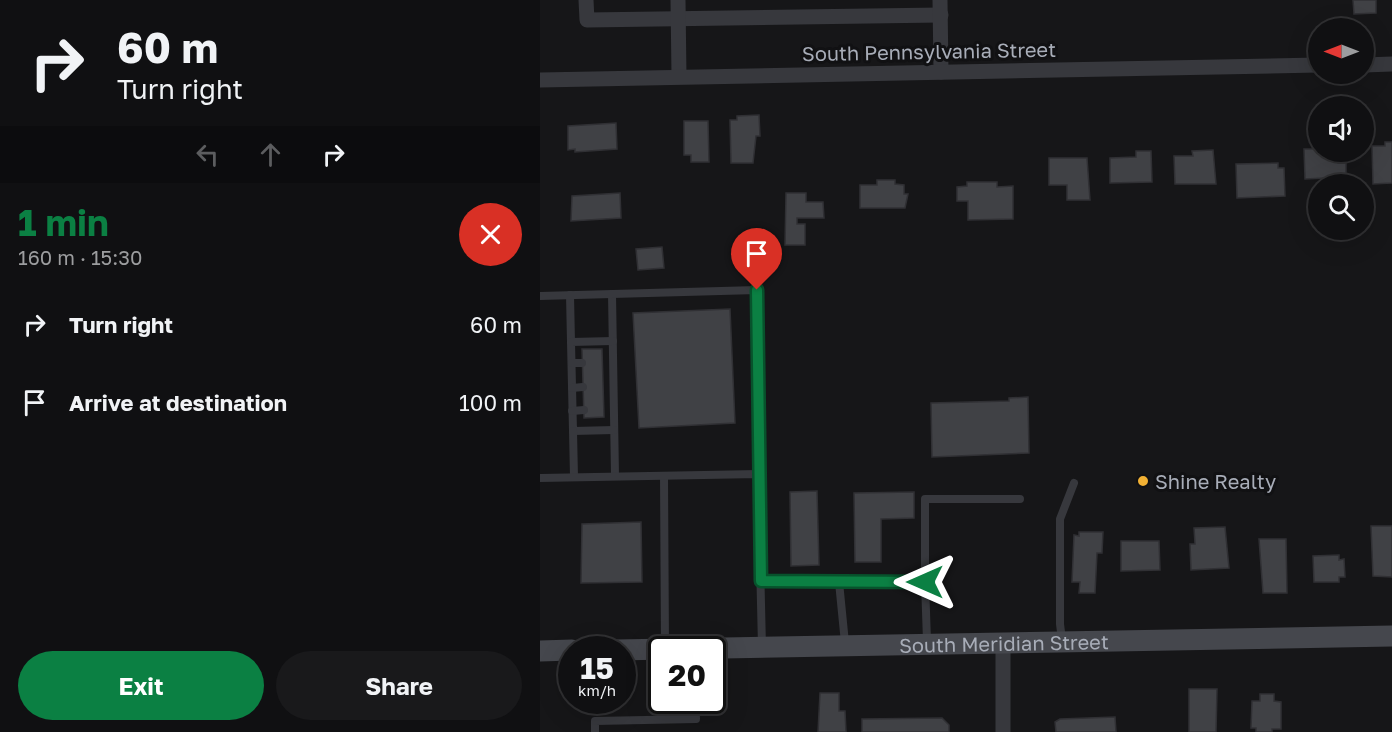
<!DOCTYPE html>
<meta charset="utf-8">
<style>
body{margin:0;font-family:"Golos Text",sans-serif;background:#19191b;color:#f1f3f6;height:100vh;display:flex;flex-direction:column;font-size:22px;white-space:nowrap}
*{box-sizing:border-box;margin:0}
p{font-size:20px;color:#9c9d9f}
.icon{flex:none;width:33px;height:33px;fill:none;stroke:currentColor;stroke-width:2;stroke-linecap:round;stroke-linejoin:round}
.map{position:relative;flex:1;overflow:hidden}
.details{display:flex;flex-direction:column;background:#101012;width:540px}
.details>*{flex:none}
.top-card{background:#101012;color:#f1f3f6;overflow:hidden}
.needle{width:39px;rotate:270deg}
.buttons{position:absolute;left:768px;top:18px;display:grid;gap:12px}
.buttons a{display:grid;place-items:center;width:66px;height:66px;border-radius:50%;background:#101012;box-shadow:0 6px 24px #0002,0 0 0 2px #303032;font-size:30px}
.speed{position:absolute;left:18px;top:636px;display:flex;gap:12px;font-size:30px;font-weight:700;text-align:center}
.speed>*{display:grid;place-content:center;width:78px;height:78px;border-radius:50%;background:#101012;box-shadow:0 6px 24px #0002,0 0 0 2px #303032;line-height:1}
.speed small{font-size:15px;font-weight:400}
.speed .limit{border:3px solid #111;border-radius:9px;background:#fff;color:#111}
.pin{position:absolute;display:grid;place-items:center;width:51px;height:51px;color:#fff;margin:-62px -26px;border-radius:50% 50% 50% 0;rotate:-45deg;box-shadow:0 0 6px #0007}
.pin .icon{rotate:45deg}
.me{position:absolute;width:66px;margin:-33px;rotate:270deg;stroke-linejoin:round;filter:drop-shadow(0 0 4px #0008)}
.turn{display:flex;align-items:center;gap:21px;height:126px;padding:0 18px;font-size:27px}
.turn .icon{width:78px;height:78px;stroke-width:2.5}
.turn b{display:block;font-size:42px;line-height:51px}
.lanes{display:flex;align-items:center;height:57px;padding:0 18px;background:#0003;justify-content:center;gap:30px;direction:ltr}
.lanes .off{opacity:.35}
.round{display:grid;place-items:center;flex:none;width:63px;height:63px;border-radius:32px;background:#19191b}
.summary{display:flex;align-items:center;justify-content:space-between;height:102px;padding:0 18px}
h1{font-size:36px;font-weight:700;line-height:45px;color:#0b8043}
.cta{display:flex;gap:12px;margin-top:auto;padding:12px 18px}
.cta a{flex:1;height:69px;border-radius:36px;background:#0b8043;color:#fff;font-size:24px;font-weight:700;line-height:69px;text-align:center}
.cta a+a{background:#19191b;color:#f1f3f6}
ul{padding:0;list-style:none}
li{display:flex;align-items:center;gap:18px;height:78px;padding:0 18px}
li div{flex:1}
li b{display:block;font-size:22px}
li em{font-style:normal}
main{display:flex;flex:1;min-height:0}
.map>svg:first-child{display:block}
.building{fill:#404145;stroke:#303034;stroke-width:1.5}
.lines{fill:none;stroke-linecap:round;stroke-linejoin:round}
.lane{stroke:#37383d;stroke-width:8}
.street{stroke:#37383d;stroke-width:15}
.secondary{stroke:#45474d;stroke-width:21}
.route-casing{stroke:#07532c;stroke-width:15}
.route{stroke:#0b8043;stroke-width:10}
.poi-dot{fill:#f2b134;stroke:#111113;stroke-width:2}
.labels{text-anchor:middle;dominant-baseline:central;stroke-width:6;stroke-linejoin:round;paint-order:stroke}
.street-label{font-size:20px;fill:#a8adb8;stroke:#111113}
.poi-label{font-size:20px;fill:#a8adb8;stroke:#111113;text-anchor:start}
</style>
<main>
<section class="details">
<div class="top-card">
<div class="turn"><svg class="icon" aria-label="right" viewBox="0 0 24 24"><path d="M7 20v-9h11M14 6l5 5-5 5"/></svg><div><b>60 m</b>Turn right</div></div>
<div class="lanes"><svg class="icon off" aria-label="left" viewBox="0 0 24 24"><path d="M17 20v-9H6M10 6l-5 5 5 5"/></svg><svg class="icon off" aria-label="ahead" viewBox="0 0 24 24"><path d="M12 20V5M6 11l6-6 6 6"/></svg><svg class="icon" aria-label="right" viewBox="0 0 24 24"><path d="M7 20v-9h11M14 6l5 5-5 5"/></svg></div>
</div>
<div class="summary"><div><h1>1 min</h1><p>160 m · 15:30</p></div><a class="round" style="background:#d93025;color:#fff"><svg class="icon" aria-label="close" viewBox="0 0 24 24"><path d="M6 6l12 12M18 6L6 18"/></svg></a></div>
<ul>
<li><svg class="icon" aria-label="right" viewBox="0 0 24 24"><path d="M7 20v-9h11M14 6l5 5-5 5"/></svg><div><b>Turn right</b></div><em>60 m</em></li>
<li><svg class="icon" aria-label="arrive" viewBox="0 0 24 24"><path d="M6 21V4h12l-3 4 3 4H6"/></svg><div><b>Arrive at destination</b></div><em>100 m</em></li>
</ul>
<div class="cta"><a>Exit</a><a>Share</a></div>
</section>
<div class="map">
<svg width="852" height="732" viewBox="0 0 852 732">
<rect width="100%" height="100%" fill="#161618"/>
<g class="building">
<polygon points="813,0 836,0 836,13 814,14"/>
<polygon points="219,115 220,136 216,136 213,163 191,163 190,120 197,120 197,116"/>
<polygon points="144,121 168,121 169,162 151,162 151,155 144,155"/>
<polygon points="76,123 77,149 35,152 35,149 28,150 28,126"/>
<polygon points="845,142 852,142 852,183 833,184 832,146 845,146"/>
<polygon points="764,149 777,149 777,153 785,155 798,155 798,163 806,163 806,177 765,179"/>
<polygon points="673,150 676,184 635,184 634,156 653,156 652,151"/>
<polygon points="596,151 611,151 612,182 570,183 570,158 596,157"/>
<polygon points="509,158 547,158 550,200 527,200 527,185 509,185"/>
<polygon points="738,163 738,168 744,168 745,196 697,198 696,164"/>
<polygon points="337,180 355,180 355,184 364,185 364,194 368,194 365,208 320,208 320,185 337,185"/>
<polygon points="427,182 457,182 457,187 473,186 473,219 428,220 428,201 417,201 417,187 427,186"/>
<polygon points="80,193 81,218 31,221 32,196"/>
<polygon points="246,193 266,193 266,202 283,202 284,218 257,218 257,224 265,224 265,245 245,245"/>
<polygon points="122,247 124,268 98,270 96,249"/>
<polygon points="190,309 195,423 99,428 93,313"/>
<polygon points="42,349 62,349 64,417 44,418"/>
<polygon points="488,397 489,453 392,457 391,403 469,401 469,398"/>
<polygon points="277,491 279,565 251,566 250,492"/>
<polygon points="374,492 374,518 341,519 341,562 315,562 314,493"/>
<polygon points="101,522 102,582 41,583 42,524"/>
<polygon points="831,526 852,526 852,577 833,576"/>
<polygon points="685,527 689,568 651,570 650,544 655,544 654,528"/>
<polygon points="539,532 563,532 562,553 557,553 555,593 539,593 540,582 532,582 534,535 539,536"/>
<polygon points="719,539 746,539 747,593 723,593"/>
<polygon points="581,541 619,541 620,570 581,571"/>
<polygon points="799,555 799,560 804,559 805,577 799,577 799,582 774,582 773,556"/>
<polygon points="649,689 677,689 676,732 649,732"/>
<polygon points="280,693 299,693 299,711 305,711 306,732 278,732"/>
<polygon points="720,694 734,694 734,701 741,702 741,729 732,729 732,732 716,732 716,728 711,728 712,701 720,701"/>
<polygon points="575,717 576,732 516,732 515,722 520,719"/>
<polygon points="402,718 409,725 409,732 322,732 322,719"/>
</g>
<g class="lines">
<g class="lane">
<polyline points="72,294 75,476"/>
<polyline points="30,295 31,342"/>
<polyline points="0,296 217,290 218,474"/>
<polyline points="73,341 31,342 33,431 74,430"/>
<polyline points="32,363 42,363"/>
<polyline points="32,388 43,387"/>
<polyline points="32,411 44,410"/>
<polyline points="33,431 34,477"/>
<polyline points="124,476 125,648"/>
<polyline points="0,478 218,474 222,647"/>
<polyline points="221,581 299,582 305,643"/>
<polyline points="299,582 385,582 387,641"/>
<polyline points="385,582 385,499 480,499"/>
<polyline points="522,640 520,624 520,519 534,483"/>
<polyline points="55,732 55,721 156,719 155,700"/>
</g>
<g class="street">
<polyline points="46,0 47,20 401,15"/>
<polyline points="138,0 139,76"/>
<polyline points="400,0 401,72"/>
<polyline points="824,65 852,64"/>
<polyline points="0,80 778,65"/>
<polyline points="463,643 463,732"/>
</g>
<g class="secondary">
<path id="s1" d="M76,650L852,636"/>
<polyline points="0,651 32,650"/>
</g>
</g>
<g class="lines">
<defs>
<polyline id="route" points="217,290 221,581 385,582"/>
</defs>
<use href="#route" class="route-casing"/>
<use href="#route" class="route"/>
</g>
<circle class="poi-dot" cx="603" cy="481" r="6"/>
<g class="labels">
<g class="street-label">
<text transform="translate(389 51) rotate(-1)">South Pennsylvania Street</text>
<text stroke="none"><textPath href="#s1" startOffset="388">South Meridian Street</textPath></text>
</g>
<g class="poi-label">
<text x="615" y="481">Shine Realty</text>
</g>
</g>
</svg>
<div class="buttons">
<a><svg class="needle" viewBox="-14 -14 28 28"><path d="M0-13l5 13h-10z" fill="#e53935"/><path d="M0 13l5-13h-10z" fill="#9c9d9f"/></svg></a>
<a><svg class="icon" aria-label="sound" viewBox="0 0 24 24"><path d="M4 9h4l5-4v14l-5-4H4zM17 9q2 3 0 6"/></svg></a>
<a><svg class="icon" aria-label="search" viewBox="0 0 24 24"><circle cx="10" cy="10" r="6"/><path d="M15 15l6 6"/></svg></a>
</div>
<div class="speed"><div>15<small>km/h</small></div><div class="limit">20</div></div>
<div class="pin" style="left:217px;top:290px;background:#d93025"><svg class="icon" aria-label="arrive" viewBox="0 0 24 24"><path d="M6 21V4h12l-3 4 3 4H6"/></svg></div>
<svg class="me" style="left:385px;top:582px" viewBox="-20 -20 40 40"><path d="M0-17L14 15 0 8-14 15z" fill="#0b8043" stroke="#fff" stroke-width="4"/></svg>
</div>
</main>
